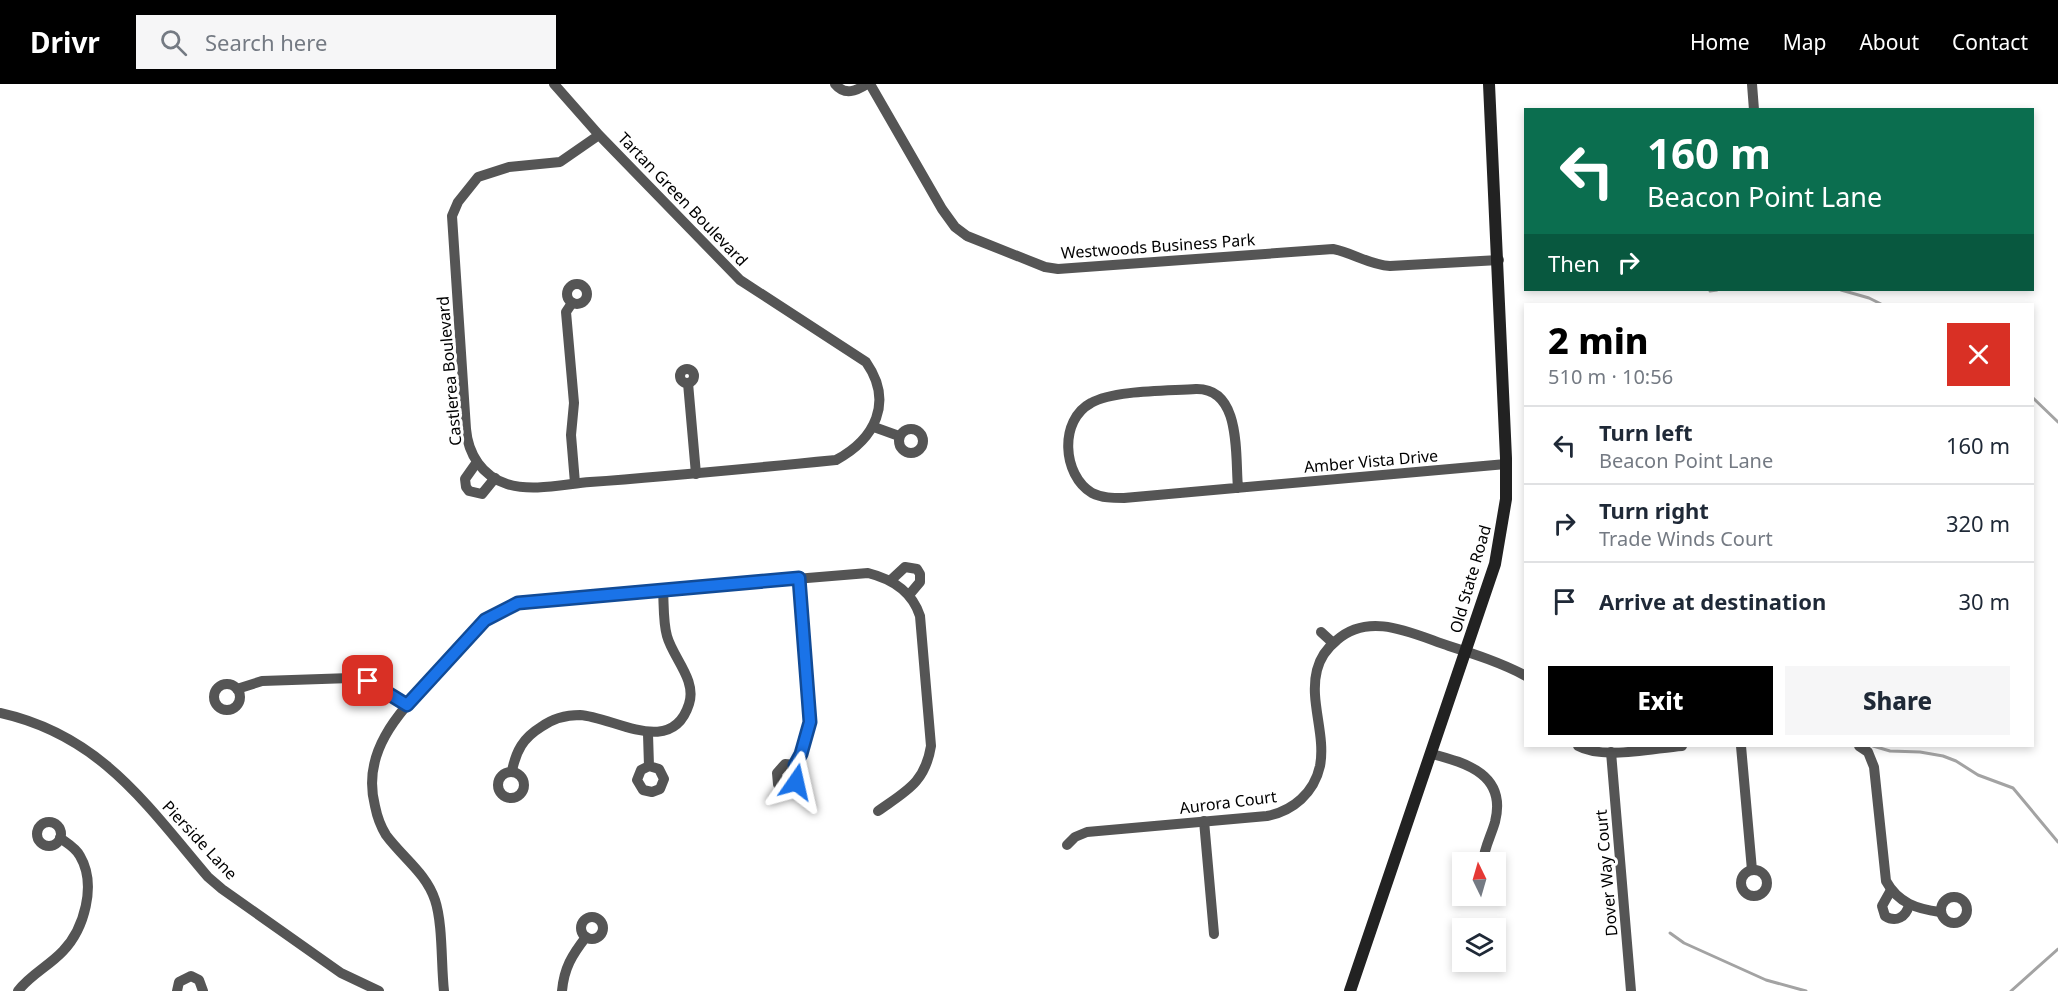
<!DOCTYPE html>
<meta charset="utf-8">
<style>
body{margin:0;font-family:"Noto Sans",sans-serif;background:#f6f6f7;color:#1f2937;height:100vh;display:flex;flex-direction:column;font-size:22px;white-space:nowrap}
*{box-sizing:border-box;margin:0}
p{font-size:20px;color:#747a83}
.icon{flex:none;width:33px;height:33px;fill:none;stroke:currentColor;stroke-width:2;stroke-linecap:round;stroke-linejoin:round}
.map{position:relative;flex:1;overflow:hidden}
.panel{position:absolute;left:1524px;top:219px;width:510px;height:444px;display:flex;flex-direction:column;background:#fff;border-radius:0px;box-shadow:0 3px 9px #0003}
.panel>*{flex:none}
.hud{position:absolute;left:1524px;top:24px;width:510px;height:183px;border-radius:0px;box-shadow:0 3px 9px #0003;background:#0b6e4f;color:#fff;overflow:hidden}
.needle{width:39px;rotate:355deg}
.fabs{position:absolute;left:1452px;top:768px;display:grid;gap:12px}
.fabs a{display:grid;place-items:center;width:54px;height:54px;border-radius:0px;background:#fff;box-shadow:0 3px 9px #0003;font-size:30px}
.pin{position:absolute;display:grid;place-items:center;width:51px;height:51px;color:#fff;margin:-26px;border-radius:12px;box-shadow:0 3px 9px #0006}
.me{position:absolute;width:66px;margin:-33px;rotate:11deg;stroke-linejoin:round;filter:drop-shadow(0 0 4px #0008)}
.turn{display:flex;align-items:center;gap:21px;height:126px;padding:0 24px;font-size:27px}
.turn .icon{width:78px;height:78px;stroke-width:2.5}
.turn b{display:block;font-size:42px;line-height:51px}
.then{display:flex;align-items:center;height:57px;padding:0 24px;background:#0003;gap:12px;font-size:22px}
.round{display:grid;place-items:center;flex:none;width:63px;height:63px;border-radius:0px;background:#f6f6f7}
.head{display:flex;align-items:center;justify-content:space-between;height:102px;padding:0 24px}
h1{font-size:36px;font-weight:800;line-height:45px;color:#000}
.cta{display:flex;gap:12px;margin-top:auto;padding:12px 24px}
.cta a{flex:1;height:69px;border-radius:0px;background:#000;color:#fff;font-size:24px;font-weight:800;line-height:69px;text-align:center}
.cta a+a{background:#f6f6f7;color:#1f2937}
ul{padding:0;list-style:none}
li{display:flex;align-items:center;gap:18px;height:78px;padding:0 24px;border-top:2px solid #e0e1e3}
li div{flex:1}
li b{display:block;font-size:22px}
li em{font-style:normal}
header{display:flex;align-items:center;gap:36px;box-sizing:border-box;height:84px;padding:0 30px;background:#000;color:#fff}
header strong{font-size:28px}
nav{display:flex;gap:33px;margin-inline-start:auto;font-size:21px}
.search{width:420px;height:54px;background:#f6f6f7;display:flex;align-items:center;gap:15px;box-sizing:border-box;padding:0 21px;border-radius:0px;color:#747a83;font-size:22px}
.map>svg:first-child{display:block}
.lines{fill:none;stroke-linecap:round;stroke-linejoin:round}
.stream{stroke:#a3a3a3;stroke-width:3}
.street{stroke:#555;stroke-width:10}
.secondary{stroke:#222;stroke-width:12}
.route-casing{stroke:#114b97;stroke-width:15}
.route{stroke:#1a73e8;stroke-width:10}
.labels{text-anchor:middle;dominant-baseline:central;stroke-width:6;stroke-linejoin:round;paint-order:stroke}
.street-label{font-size:16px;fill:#000;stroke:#fff}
</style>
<header>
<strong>Drivr</strong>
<div class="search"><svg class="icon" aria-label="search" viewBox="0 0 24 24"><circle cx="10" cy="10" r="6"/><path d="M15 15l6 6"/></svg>Search here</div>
<nav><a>Home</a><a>Map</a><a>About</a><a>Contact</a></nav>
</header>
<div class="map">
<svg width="2058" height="907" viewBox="0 0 2058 907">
<rect width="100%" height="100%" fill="#fff"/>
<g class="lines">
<g class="stream">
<polyline points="1841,206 1869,214 1881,220"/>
<polyline points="1710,207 1717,206"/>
<polyline points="2032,313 2058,338"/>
<polyline points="1873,662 1890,667 1920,668 1943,672 1956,677 1978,691 2013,704 2058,758"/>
<polyline points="1670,849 1684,859 1766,896 1806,907"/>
<polyline points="2011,907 2058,865"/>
</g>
<g class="street">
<path d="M554,0L599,51L740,196L866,278C894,318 875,355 836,376C754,384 672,392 590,398C565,400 532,408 507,400C482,392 468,370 466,345L452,132L458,118L478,93L509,83L560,78L599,51"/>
<path d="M835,0C845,12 856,7 867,0"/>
<path d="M870,0L942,125L955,143L967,152L1045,183L1058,185L1333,165C1353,169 1370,181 1390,182L1499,176"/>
<polyline points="1752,0 1754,26"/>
<circle cx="577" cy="210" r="10"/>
<polyline points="572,219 566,228 574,319 571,351 575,399"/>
<circle cx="687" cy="292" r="7"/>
<polyline points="688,299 696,390"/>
<polyline points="874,343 899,352"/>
<circle cx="911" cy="357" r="12"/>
<polyline points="477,378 465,395 466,403 469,407 482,410 495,394"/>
<path d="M1238,404C1235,372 1242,304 1196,305C1168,307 1114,306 1091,319C1059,336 1062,391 1092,409C1102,414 1113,414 1124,414L1506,380"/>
<polyline points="891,496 905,483 917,485 920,490 920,498 909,511"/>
<polyline points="1321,548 1333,559"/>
<circle cx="227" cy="613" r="13"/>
<polyline points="237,605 262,597 351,594 377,601 407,621"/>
<path d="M0,629C100,651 146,720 208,793L222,805L341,889L379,907"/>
<polyline points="648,650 649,682 641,686 637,696 643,706 652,708 660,705 664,695 659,685 649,682"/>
<path d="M1578,662C1603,676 1654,664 1682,662"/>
<polyline points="1741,662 1752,786"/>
<path d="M1859,662L1868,668L1874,683L1886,797C1898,819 1917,825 1940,828"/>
<polyline points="1611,668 1631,907"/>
<path d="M1432,670C1467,679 1507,691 1495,738C1491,752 1484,764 1483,778"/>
<path d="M795,681C797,691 798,697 790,704L778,700L777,689L785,680L795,681L807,653L810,623L799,494"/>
<path d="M512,687C516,667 523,654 541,643C552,635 566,631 580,631C614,633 672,674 689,620C697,596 673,574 667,552C663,538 664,521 663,506"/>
<circle cx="511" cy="701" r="13"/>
<polyline points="1204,737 1214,850"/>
<circle cx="49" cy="750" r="12"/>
<path d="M1067,761L1075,753L1087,748L1267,732C1293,727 1314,709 1320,682C1326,650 1309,617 1317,586C1320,574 1327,564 1337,556C1370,527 1413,550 1449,562C1474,570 1502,579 1526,592"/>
<circle cx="1754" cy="799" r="13"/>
<path d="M1891,806L1882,822L1885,832C1896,839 1906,833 1909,821"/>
<circle cx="1954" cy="826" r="13"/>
<circle cx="592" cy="844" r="11"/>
<path d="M18,907C30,891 49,882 63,867C84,845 97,801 80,772C76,764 67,759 60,754"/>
<polyline points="177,907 179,898 191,892 199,896 203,907"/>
<path d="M444,907C441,881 443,840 435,816C426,789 403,774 386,751C381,743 377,732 375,722C360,664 404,624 440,585C466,557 488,526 527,517L868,489C892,495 912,507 920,532L931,662C925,699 906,707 878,727"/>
<path d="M562,907C564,884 572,871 586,853"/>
</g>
<polyline class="secondary" points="1350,907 1495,480 1506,415 1506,374 1489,0"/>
</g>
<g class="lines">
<defs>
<polyline id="route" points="368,597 407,621 485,536 518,519 799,494 810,638 801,670 795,681 797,689 796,698"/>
</defs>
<use href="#route" class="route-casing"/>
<use href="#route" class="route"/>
</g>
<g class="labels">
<g class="street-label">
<text transform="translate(683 115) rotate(46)">Tartan Green Boulevard</text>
<text transform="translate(1158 162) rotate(-4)">Westwoods Business Park</text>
<text transform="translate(449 287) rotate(-95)">Castlerea Boulevard</text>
<text transform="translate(1371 377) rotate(-5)">Amber Vista Drive</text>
<text transform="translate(1470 495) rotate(-74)">Old State Road</text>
<text transform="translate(1228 718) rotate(-7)">Aurora Court</text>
<text transform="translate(200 756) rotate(47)">Pierside Lane</text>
<text transform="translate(1606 789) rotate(-95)">Dover Way Court</text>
</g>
</g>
</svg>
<div class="fabs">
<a><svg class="needle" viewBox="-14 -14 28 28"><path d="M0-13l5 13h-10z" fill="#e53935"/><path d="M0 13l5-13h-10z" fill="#747a83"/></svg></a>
<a><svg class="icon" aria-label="layers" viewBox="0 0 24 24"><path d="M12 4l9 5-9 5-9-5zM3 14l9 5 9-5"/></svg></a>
</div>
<div class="pin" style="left:368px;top:597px;background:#d93025"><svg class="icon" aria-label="arrive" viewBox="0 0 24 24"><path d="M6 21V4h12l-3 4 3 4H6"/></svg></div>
<svg class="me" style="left:796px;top:698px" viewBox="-20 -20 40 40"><path d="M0-17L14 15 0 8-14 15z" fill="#1a73e8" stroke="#fff" stroke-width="4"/></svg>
<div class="hud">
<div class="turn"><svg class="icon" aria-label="left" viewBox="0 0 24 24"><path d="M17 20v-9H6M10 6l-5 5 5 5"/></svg><div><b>160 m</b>Beacon Point Lane</div></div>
<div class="then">Then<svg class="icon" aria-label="right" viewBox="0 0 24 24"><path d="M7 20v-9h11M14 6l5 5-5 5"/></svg></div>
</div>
<section class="panel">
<div class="head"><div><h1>2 min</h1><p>510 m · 10:56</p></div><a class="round" style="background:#d93025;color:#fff"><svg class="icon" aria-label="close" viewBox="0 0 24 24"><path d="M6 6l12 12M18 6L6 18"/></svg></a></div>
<ul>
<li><svg class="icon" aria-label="left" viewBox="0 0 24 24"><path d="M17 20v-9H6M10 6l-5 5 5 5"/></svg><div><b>Turn left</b><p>Beacon Point Lane</p></div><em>160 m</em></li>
<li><svg class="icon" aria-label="right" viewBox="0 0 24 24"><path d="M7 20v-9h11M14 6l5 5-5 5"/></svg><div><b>Turn right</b><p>Trade Winds Court</p></div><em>320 m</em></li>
<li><svg class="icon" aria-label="arrive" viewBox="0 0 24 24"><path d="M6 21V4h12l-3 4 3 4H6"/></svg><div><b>Arrive at destination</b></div><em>30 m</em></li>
</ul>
<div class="cta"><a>Exit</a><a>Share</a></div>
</section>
</div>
